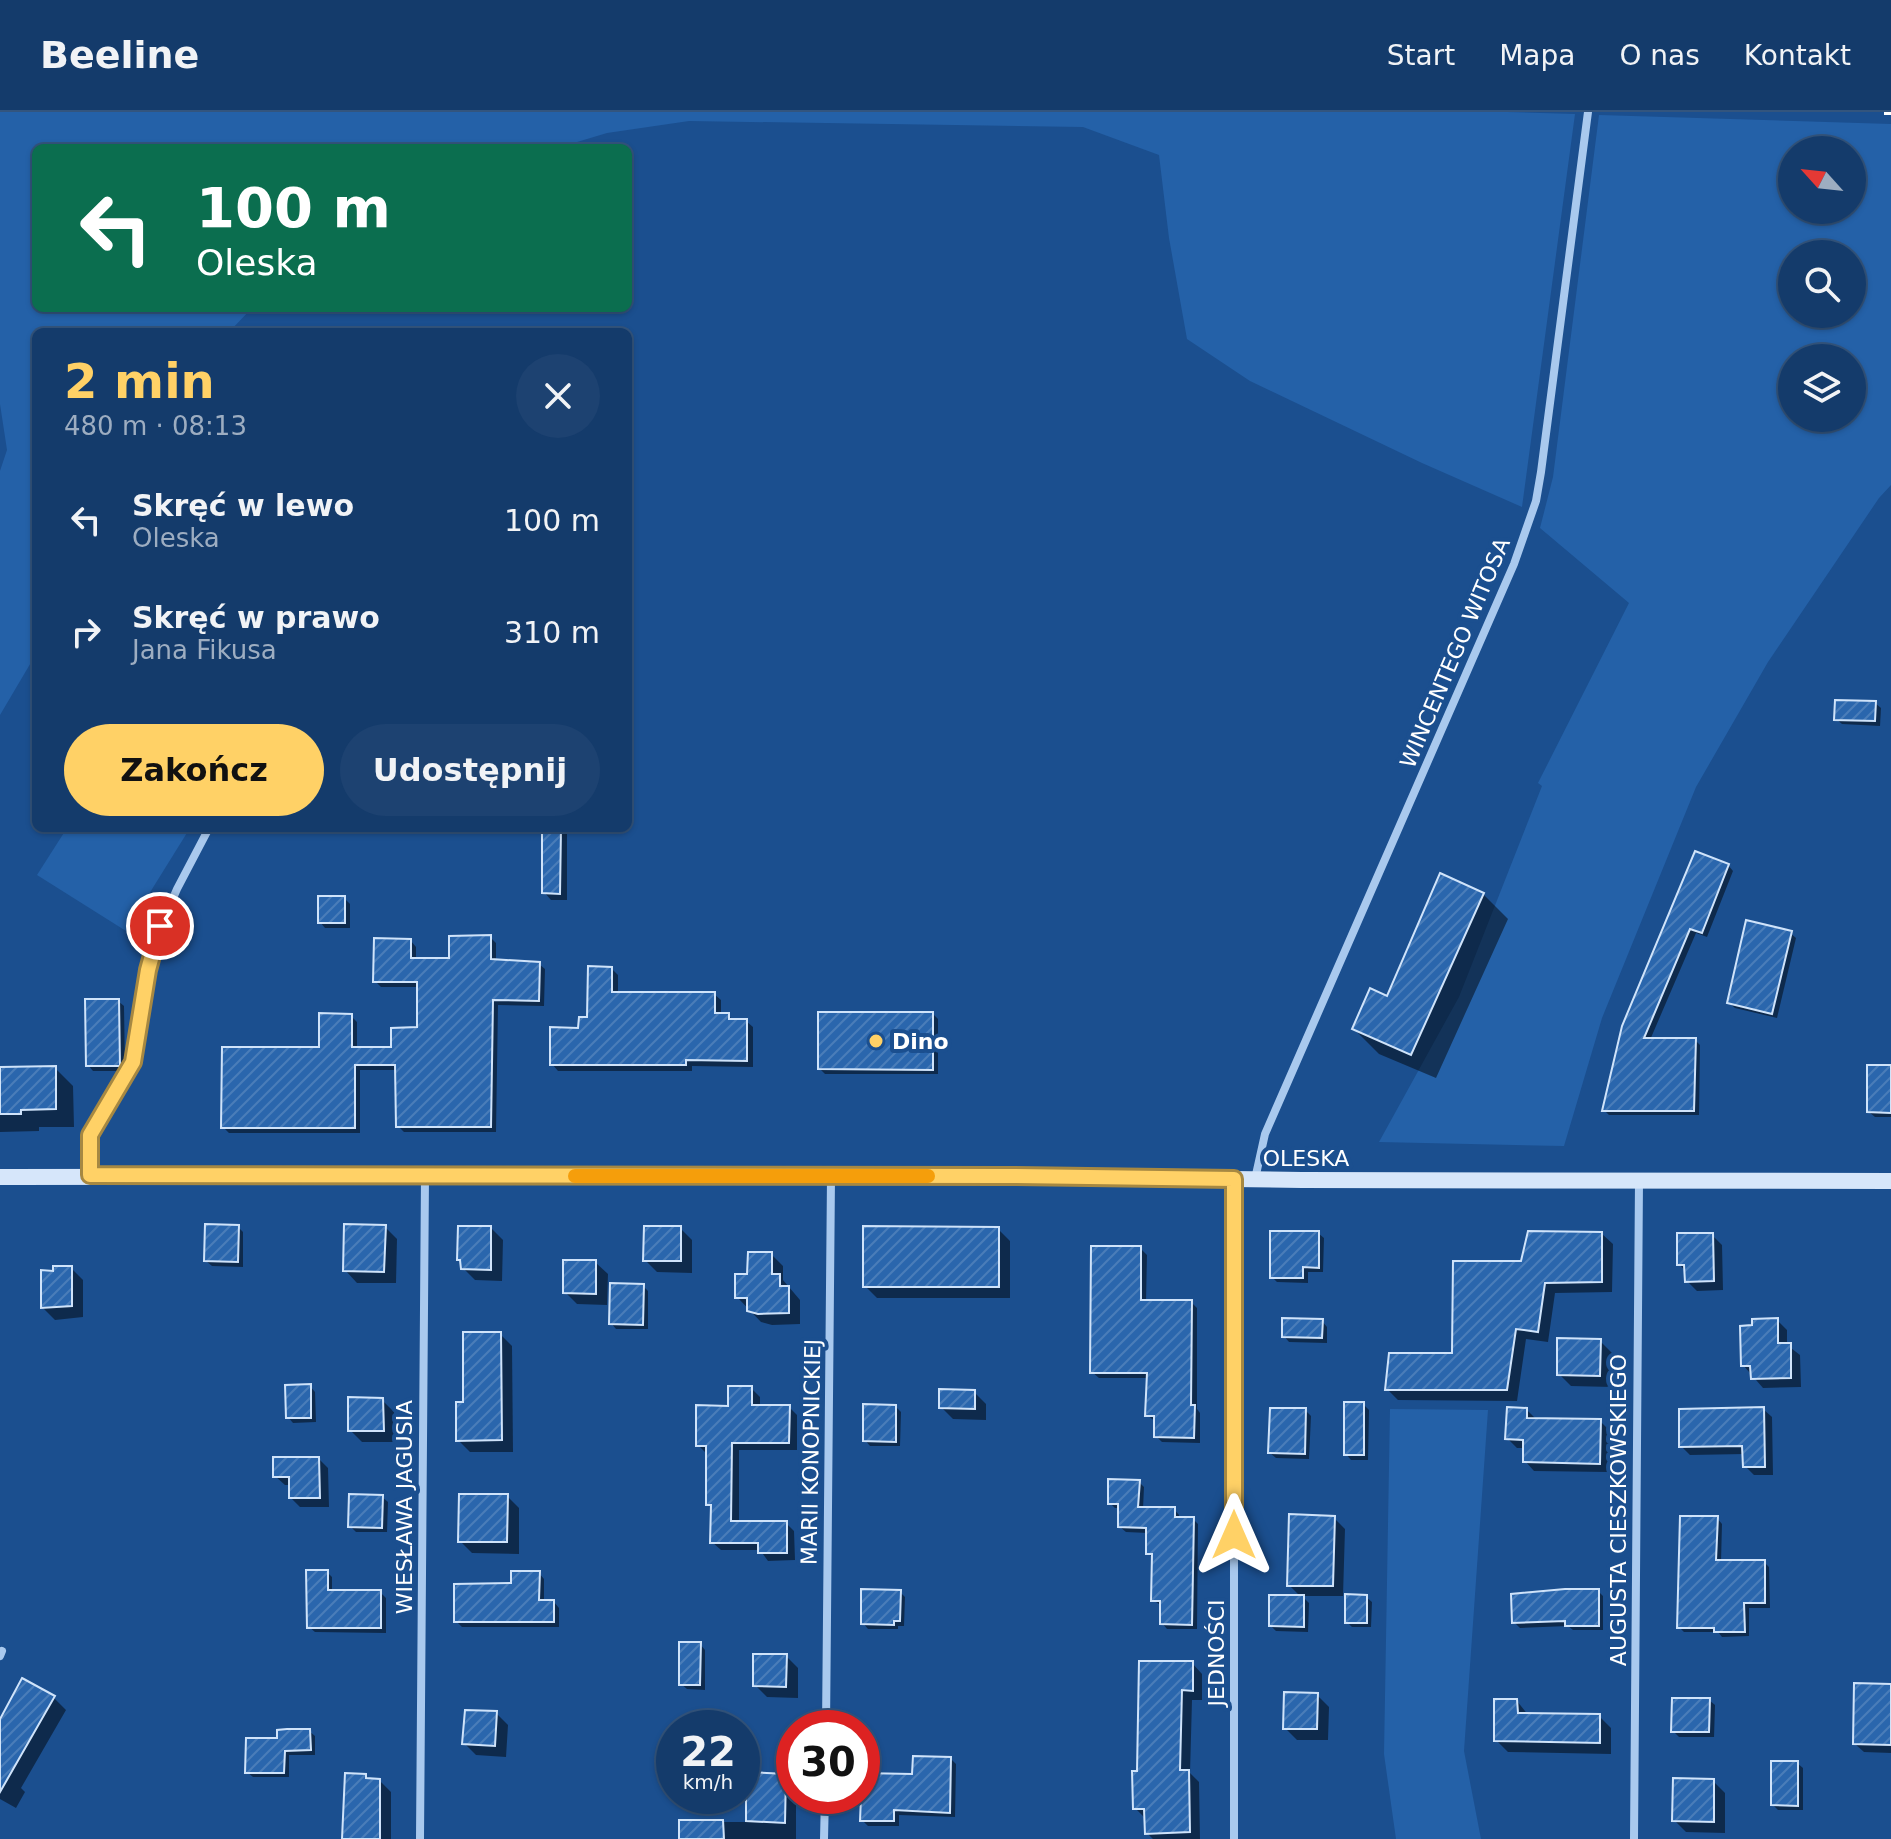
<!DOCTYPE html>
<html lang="pl">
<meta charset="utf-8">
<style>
body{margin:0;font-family:"DejaVu Sans",sans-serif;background:#1d4271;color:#f1f3f6;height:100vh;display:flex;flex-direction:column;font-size:30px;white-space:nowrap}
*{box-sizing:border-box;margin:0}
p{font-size:26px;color:#9dadc1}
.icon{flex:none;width:44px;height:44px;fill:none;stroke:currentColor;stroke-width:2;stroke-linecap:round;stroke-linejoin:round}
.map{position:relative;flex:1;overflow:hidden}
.details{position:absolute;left:32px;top:216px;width:600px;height:504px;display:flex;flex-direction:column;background:#143b6b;border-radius:12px;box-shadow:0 2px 6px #0004,0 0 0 2px #33557e}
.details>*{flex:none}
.top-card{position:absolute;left:32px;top:32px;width:600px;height:168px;border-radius:12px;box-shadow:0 2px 6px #0004,0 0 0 2px #33557e;background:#0b6e4f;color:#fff;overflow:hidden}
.needle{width:52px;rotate:297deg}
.fabs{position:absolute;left:1778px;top:24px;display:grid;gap:16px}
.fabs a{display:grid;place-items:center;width:88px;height:88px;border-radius:50%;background:#143b6b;box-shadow:0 2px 6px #0004,0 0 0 2px #33557e;font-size:40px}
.speed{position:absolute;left:656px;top:1598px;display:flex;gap:16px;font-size:40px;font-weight:700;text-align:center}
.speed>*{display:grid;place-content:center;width:104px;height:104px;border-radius:50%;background:#143b6b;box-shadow:0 2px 6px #0004,0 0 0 2px #33557e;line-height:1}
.speed small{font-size:20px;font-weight:400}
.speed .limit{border:12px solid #d22;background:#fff;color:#111}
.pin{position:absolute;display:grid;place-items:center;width:68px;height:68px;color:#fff;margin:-34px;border:4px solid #fff;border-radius:50%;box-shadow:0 2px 8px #0007}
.me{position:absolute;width:88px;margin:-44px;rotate:0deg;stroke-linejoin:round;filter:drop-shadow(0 0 6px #0008)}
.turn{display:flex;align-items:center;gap:28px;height:168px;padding:0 32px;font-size:36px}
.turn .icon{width:104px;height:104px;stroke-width:2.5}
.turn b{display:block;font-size:56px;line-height:68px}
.round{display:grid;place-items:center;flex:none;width:84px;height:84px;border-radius:42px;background:#1d4271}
.overview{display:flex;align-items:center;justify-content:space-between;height:136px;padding:0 32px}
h1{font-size:48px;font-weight:700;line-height:60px;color:#ffd166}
.action{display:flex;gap:16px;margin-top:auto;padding:16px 32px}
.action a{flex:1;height:92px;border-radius:48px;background:#ffd166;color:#111;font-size:32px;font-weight:700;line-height:92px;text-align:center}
.action a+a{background:#1d4271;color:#f1f3f6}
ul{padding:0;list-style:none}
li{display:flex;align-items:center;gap:24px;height:112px;padding:0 32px}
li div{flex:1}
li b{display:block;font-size:30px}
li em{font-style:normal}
header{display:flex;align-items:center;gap:48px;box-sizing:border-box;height:112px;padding:0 40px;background:#143b6b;border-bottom:2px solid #33557e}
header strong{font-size:38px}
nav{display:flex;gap:44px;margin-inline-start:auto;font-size:28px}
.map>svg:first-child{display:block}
.grass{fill:#2461a8;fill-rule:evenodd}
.shadow{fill:#0007}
.building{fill:url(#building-hatch);stroke:#cfe3fa;stroke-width:2}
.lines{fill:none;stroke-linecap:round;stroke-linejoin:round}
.street{stroke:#a9c9ee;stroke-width:8}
.secondary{stroke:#d6e6fa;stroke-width:16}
.rail{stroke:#fff;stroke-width:6;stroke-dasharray:14 6;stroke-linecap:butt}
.route-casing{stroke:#a68842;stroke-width:20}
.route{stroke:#ffd166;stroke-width:14}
.slow{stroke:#f59e0b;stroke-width:14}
.poi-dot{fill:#ffd166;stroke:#1b4f8f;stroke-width:3}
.labels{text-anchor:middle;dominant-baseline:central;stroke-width:8;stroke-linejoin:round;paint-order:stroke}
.street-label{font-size:22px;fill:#fff;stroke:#1b4f8f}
.poi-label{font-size:22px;font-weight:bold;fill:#fff;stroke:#1b4f8f;text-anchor:start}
</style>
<header>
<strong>Beeline</strong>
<nav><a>Start</a><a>Mapa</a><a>O nas</a><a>Kontakt</a></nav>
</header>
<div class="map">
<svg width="1891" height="1727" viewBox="0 0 1891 1727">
<defs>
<pattern id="building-hatch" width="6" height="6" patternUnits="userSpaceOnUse" patternTransform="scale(2)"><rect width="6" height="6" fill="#2a66ad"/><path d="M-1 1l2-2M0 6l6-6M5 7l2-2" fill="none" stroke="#4a7db9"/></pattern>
</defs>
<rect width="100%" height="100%" fill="#1b4f8f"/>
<g class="grass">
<polygon points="0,0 1507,0 1575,2 1522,395 1422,351 1250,269 1187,227 1169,126 1159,43 1083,15 689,9 607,21 557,36 36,36 36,196 252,196 229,220 36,220 36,542 0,603 0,359 7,338 0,292"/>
<path d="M1599,3L1891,12V373L1879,386L1768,550L1696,675L1602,906L1564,1034L1379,1030L1459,885L1542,674L1538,671L1629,491L1540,416L1553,365ZM1792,38H1852V98H1792ZM1792,142H1852V202H1792ZM1792,246H1852V306H1792Z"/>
<polygon points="67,716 190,716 126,819 37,763"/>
<polygon points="1390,1297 1488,1298 1464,1639 1481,1727 1396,1727 1384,1642"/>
</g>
<g class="shadow">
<polygon points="1875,591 1881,596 1880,614 1842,612 1836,607"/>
<polygon points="544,716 567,716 567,788 551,788 544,780"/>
<polygon points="1728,753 1733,759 1707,825 1696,821 1650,928 1695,928 1700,933 1699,1003 1609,1003 1604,998 1624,914"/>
<polygon points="1483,782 1508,807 1436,966 1379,942 1354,917 1388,886"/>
<polygon points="344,786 350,792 350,816 325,816 320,810"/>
<polygon points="1790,821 1796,826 1777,906 1735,896 1729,891"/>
<polygon points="490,825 496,831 496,849 539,852 545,857 544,894 498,893 496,1020 404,1020 398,1014 397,958 360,958 360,1021 229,1021 223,1015 321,937 351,904 357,910 357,937 393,937 419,917 419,875 381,875 375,869 411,829 416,835 416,848 451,848"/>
<polygon points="611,856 618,863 618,882 714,882 721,888 721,903 728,903 734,909 746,909 753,915 753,955 692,954 692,959 558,959 552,952 589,907"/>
<polygon points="118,889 124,894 125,959 93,959 88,953"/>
<polygon points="933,902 938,907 938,962 825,962 820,957"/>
<polygon points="1891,955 1891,1005 1875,1005 1869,1000"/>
<polygon points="55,956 73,974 74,1015 39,1015 39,1019 0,1020 0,957"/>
<polygon points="238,1115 243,1120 243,1155 212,1154 206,1149"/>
<polygon points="385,1115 397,1127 396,1171 357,1171 345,1158"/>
<polygon points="491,1116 503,1128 502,1169 475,1168 463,1156 459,1147"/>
<polygon points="680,1116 692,1128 692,1161 657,1160 645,1148"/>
<polygon points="998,1117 1010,1129 1010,1186 877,1186 865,1174"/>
<polygon points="1318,1121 1324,1126 1323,1160 1308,1160 1308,1171 1277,1170 1272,1165"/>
<polygon points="1602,1122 1613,1132 1612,1180 1555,1181 1548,1230 1526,1227 1517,1289 1398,1288 1387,1277 1454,1243 1522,1151"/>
<polygon points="1712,1123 1722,1133 1723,1178 1697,1179 1687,1169 1686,1160 1679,1152"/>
<polygon points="1140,1136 1147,1143 1146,1190 1191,1190 1197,1196 1197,1297 1200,1301 1200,1331 1162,1330 1156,1324 1156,1310 1147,1303 1149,1266 1099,1266 1092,1260"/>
<polygon points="771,1142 783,1154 783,1168 800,1188 800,1212 772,1213 761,1210 737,1185 749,1164"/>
<polygon points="595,1150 608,1162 607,1193 577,1192 565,1180"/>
<polygon points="71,1156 83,1168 83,1205 55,1208 43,1196 55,1161"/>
<polygon points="643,1174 648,1179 648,1217 616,1217 611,1211"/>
<polygon points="1777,1208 1787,1218 1787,1233 1800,1243 1801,1275 1763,1276 1743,1253"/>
<polygon points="1322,1209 1327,1215 1327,1231 1289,1230 1284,1224"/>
<polygon points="500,1222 512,1234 513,1340 470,1340 458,1328 465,1292"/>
<polygon points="1600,1229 1612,1241 1612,1275 1571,1274 1559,1262"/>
<polygon points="310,1274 315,1280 316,1310 293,1311 288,1305"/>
<polygon points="751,1276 760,1285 760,1295 789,1295 797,1303 797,1338 739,1338 739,1411 786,1411 794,1419 795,1448 768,1449 760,1438 721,1438 712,1430 713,1396 708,1392 707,1342 698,1333"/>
<polygon points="974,1280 986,1292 986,1308 953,1307 941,1295"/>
<polygon points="382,1288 394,1300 395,1330 362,1330 350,1318"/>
<polygon points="1363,1292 1369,1298 1368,1348 1351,1348 1346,1342"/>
<polygon points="896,1295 901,1300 900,1334 870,1334 865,1328"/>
<polygon points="1763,1297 1772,1305 1773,1363 1754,1363 1745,1354 1745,1342 1690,1343 1681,1334"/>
<polygon points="1305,1298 1311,1304 1309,1347 1276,1346 1270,1341"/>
<polygon points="1527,1298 1537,1308 1600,1309 1609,1318 1608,1360 1534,1359 1525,1349 1525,1336 1517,1336 1507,1326"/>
<polygon points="319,1347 328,1356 329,1395 300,1395 291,1386 291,1373 285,1373 275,1364"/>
<polygon points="1139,1370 1144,1375 1143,1397 1174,1397 1179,1403 1179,1407 1193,1407 1198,1412 1197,1517 1167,1517 1162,1511 1162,1494 1153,1488 1154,1447 1148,1441 1148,1421 1126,1420 1120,1415 1120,1396 1115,1396 1110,1391"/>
<polygon points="507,1384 519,1396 519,1442 472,1441 460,1429"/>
<polygon points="382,1385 388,1390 387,1420 356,1420 350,1414"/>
<polygon points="1334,1406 1345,1417 1343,1484 1366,1485 1372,1490 1371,1515 1352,1515 1347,1510 1347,1484 1302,1484 1309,1491 1308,1520 1276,1519 1271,1514 1301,1485 1289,1473"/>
<polygon points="1717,1406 1722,1412 1721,1450 1764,1450 1769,1455 1770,1496 1749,1496 1749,1524 1722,1525 1718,1520 1684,1520 1679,1515"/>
<polygon points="327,1460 332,1465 332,1480 380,1480 386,1486 386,1521 315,1520 309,1515"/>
<polygon points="539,1461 544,1467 544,1490 554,1490 559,1496 559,1515 462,1515 456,1509 513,1473"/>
<polygon points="1598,1479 1603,1484 1603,1518 1573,1518 1568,1514 1520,1516 1514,1510"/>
<polygon points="900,1480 905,1485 904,1514 898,1514 898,1517 868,1517 863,1511"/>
<polygon points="700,1532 705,1538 705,1578 687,1577 681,1572"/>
<polygon points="786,1544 798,1556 798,1586 767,1585 755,1573"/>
<polygon points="1192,1551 1202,1562 1202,1588 1192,1588 1190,1661 1199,1670 1200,1727 1153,1727 1147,1721 1146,1707 1135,1696 1139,1661"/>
<polygon points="23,1569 54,1586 66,1598 21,1676 25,1680 16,1696 0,1687 0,1617"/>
<polygon points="1891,1574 1891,1641 1864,1640 1855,1632"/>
<polygon points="1317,1583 1329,1595 1328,1628 1297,1628 1285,1616"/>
<polygon points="1709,1588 1715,1593 1714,1625 1679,1625 1673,1619"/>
<polygon points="1517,1589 1529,1604 1599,1604 1611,1616 1611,1642 1508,1640 1496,1628"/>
<polygon points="496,1601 508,1613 506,1645 476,1643 464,1631"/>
<polygon points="309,1619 315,1624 315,1643 289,1643 289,1665 253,1665 247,1660 279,1628"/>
<polygon points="951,1647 956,1652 955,1705 899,1703 899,1714 868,1714 862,1708 914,1664"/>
<polygon points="1797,1651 1803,1656 1803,1698 1778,1698 1773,1693"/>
<polygon points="365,1664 370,1669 380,1669 391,1680 391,1727 344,1727"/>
<polygon points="785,1664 794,1672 794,1684 796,1684 796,1727 682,1727 681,1710 748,1710 748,1682"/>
<polygon points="1713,1669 1725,1681 1725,1721 1686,1720 1674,1708"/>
</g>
<g class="building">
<polygon points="1835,588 1876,589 1875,609 1834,608"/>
<polygon points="542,716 561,716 560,782 542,781"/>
<polygon points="1695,739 1729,752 1702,821 1690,817 1644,926 1696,926 1694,999 1602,999 1622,914"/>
<polygon points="1440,761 1484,781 1411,943 1352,917 1370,876 1387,884"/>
<rect x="318" y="784" width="27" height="27"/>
<polygon points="1746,808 1792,819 1772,902 1727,891"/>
<polygon points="491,823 491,847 540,850 539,889 493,888 491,1015 396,1015 395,953 355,953 355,1016 221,1016 222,935 319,935 319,901 352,902 352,935 391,935 391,916 417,915 417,870 373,870 374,826 411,827 411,846 449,846 449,824"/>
<polygon points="588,854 612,855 612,880 715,880 715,901 729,901 729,907 747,907 747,949 686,948 686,953 550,953 550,915 578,916 579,905 587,905"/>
<polygon points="85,887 119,887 120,954 86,954"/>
<polygon points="818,900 933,900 933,958 818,957"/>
<polygon points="1867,953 1891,953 1891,1001 1867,1000"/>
<polygon points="56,954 56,997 21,998 21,1002 0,1002 0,955"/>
<polygon points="205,1112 239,1113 238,1150 204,1149"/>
<polygon points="344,1112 386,1113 384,1160 343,1159"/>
<polygon points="458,1114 491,1114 491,1158 461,1157 460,1148 457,1148"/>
<polygon points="644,1114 681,1114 681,1149 643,1149"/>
<polygon points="863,1114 999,1115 999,1175 863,1175"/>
<polygon points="1270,1119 1319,1119 1319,1156 1303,1155 1303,1166 1270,1166"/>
<polygon points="1528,1119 1602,1120 1602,1170 1545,1171 1538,1220 1516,1217 1507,1278 1385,1278 1389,1241 1452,1241 1453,1149 1521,1149"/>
<polygon points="1677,1121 1713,1121 1714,1169 1685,1170 1684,1153 1677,1153"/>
<polygon points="1091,1134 1141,1134 1141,1188 1192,1188 1191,1293 1195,1293 1194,1326 1154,1325 1154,1304 1145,1304 1147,1261 1090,1261"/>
<polygon points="748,1140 772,1140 772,1162 780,1162 780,1174 789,1174 789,1201 758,1202 747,1199 747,1186 735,1186 735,1162 747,1162"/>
<polygon points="563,1148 596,1148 596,1182 563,1181"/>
<polygon points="53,1154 72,1154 72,1194 41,1196 41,1158 53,1159"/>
<polygon points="610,1171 644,1172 643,1213 609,1212"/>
<polygon points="1282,1206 1323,1207 1322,1226 1282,1225"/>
<polygon points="1778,1206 1778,1231 1791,1231 1791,1266 1751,1267 1750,1254 1741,1254 1740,1214 1752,1213 1752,1207"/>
<polygon points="463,1220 501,1220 502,1328 456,1329 456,1290 463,1290"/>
<polygon points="1557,1226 1601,1227 1600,1264 1557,1263"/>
<polygon points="311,1272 311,1306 286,1306 285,1273"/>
<polygon points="728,1274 752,1274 752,1293 790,1293 789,1331 732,1331 731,1409 787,1409 787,1441 758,1441 758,1431 710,1431 711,1393 706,1393 706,1334 696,1334 696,1293 728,1294"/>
<polygon points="939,1277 975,1278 975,1297 939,1296"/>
<polygon points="348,1285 383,1286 384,1319 348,1319"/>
<rect x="1344" y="1290" width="20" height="53"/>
<polygon points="863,1292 896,1293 896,1330 863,1329"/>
<polygon points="1507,1295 1527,1296 1527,1306 1601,1307 1600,1352 1523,1350 1523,1328 1505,1327"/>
<polygon points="1764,1295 1765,1355 1743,1355 1742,1334 1679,1335 1679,1297"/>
<polygon points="1270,1296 1306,1296 1305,1342 1268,1341"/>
<polygon points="273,1345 319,1345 320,1386 289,1386 289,1365 273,1365"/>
<polygon points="1108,1367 1140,1368 1138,1395 1175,1395 1175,1405 1194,1405 1192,1513 1160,1512 1160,1489 1151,1489 1152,1442 1146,1442 1146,1416 1118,1415 1118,1392 1108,1392"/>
<polygon points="349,1382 383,1383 382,1416 348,1415"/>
<polygon points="459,1382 508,1382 507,1430 458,1430"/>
<polygon points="1289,1402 1335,1404 1333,1474 1287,1474"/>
<polygon points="1680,1404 1718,1404 1716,1448 1765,1448 1765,1491 1744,1491 1745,1520 1714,1520 1714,1516 1677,1516"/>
<polygon points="306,1458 328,1458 328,1478 381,1478 381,1516 307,1516"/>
<polygon points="511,1459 540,1459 539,1488 554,1488 554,1510 454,1510 454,1472 511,1471"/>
<polygon points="861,1477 901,1478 900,1509 894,1509 894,1513 861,1512"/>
<polygon points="1565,1477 1599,1477 1599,1514 1565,1514 1565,1509 1512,1511 1511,1482"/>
<polygon points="1345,1482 1367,1483 1367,1511 1345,1511"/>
<polygon points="1269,1483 1304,1483 1304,1515 1269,1514"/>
<polygon points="679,1530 701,1530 700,1573 679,1573"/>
<polygon points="753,1542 787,1542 786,1575 753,1574"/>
<polygon points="1139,1549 1193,1549 1193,1579 1182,1578 1180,1658 1189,1658 1190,1720 1145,1722 1144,1697 1133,1697 1132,1659 1137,1659"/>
<polygon points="22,1566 55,1584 0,1680 0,1607"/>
<polygon points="1854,1571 1891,1572 1891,1633 1853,1632"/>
<polygon points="1284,1580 1318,1581 1317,1617 1283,1617"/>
<polygon points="1672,1586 1710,1586 1709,1620 1671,1620"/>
<polygon points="1494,1587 1517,1587 1518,1601 1600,1602 1600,1631 1494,1629"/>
<polygon points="465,1598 497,1599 495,1634 462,1632"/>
<polygon points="287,1617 310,1617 311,1638 285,1639 284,1661 245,1661 246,1626 277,1626 277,1618"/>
<polygon points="913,1644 951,1645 950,1701 894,1698 894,1709 860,1709 862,1661 912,1662"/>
<polygon points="1771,1649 1798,1649 1798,1694 1771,1693"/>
<polygon points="751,1660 786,1662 785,1711 746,1709 746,1680 751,1680"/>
<polygon points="345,1661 366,1662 366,1666 380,1667 380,1727 342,1727"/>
<polygon points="1673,1666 1714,1667 1714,1710 1672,1709"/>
<polygon points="679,1708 723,1708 724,1727 679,1727"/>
</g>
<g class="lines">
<g class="street">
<polyline points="90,1063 90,1023 133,950 148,858 155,828 177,777 209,716"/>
<polyline points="1255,1067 1265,1022 1514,452 1536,389 1541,360 1588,0"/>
<polyline points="0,1544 2,1539"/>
<polyline points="826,1616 831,1065"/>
<polyline points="420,1727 425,1064"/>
<polyline points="824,1727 825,1684"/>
<polyline points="1234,1727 1234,1068"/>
<polyline points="1634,1727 1639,1069"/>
</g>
<polyline class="secondary" points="0,1065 993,1064 1302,1068 1891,1069"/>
<polyline class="rail" points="1884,0 1891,0"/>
</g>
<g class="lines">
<defs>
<polyline id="route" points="160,814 148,858 133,950 90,1023 90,1063 1016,1064 1234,1067 1234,1423"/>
</defs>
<use href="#route" class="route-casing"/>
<use href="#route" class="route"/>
<polyline class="slow" points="575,1064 928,1064"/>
</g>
<circle class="poi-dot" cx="876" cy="929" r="8"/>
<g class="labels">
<g class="street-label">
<text transform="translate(1455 541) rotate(-67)">WINCENTEGO WITOSA</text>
<text x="1306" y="1046">OLESKA</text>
<text transform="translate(811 1340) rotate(-89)">MARII KONOPNICKIEJ</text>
<text transform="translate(404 1395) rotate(-90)">WIESŁAWA JAGUSIA</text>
<text transform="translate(1618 1398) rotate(-90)">AUGUSTA CIESZKOWSKIEGO</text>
<text transform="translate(1216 1541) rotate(-90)">JEDNOŚCI</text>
</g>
<g class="poi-label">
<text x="892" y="929">Dino</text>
</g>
</g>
</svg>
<div class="fabs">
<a><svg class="needle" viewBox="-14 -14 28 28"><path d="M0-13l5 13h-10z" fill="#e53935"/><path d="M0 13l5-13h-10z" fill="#9dadc1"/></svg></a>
<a><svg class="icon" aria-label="search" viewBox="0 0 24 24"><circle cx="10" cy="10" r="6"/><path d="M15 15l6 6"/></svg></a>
<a><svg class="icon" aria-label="layers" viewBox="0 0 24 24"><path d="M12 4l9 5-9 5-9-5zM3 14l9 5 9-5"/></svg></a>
</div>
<div class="speed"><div>22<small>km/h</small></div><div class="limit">30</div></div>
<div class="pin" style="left:160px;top:814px;background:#d93025"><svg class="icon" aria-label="arrive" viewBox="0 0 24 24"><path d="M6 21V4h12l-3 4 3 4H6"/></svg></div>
<svg class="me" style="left:1234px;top:1423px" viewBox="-20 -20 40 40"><path d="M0-17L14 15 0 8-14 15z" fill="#ffd166" stroke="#fff" stroke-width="4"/></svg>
<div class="top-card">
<div class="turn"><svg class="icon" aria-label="left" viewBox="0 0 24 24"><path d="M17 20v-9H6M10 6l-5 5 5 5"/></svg><div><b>100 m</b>Oleska</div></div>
</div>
<section class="details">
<div class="overview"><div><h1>2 min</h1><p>480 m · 08:13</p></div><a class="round"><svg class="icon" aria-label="close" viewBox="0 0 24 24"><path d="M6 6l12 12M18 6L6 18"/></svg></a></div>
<ul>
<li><svg class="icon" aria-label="left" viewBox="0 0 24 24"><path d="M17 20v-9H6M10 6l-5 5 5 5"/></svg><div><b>Skręć w lewo</b><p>Oleska</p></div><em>100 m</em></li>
<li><svg class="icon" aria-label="right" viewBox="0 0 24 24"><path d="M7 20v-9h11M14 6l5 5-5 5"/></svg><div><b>Skręć w prawo</b><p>Jana Fikusa</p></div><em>310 m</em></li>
</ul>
<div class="action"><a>Zakończ</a><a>Udostępnij</a></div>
</section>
</div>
